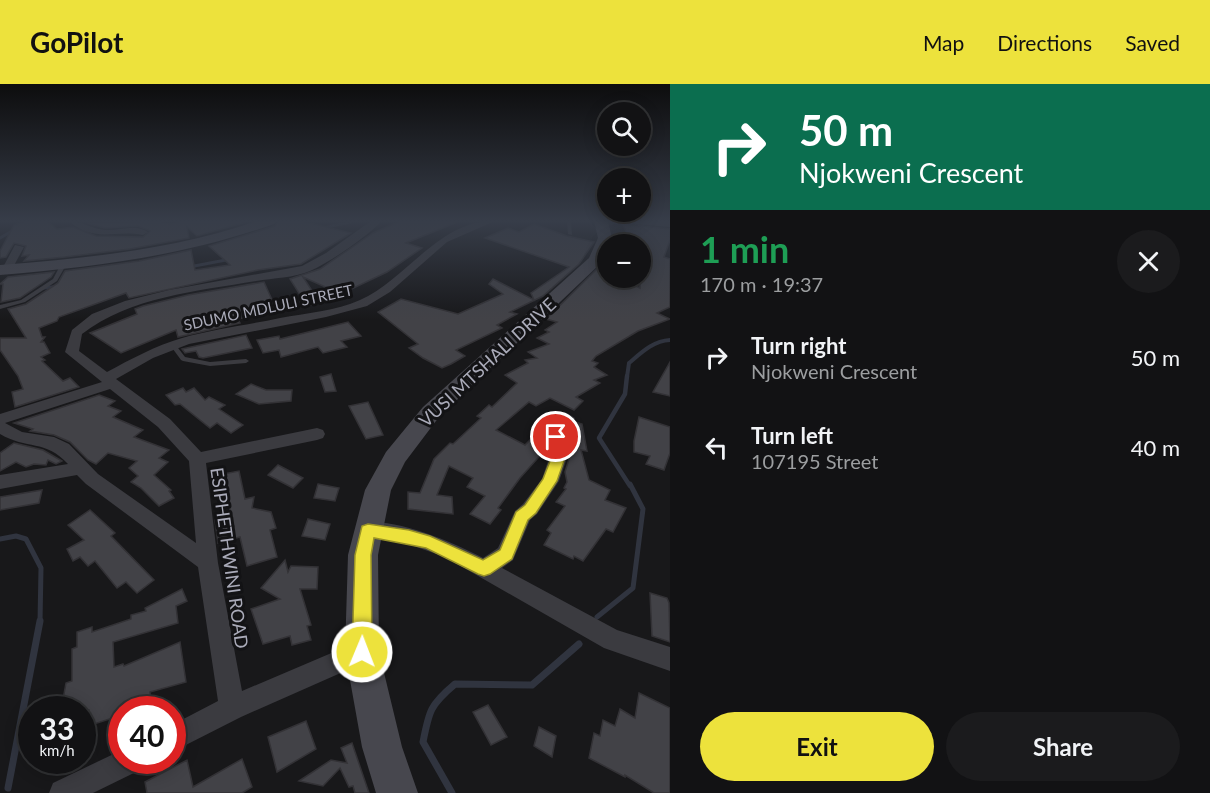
<!DOCTYPE html>
<meta charset="utf-8">
<style>
body{margin:0;font-family:Lato,sans-serif;background:#1b1b1d;color:#f1f3f6;height:100vh;display:flex;flex-direction:column;font-size:22px;white-space:nowrap}
*{box-sizing:border-box;margin:0}
p{font-size:20px;color:#9c9ea0}
.icon{flex:none;width:33px;height:33px;fill:none;stroke:currentColor;stroke-width:2;stroke-linecap:round;stroke-linejoin:round}
.map{position:relative;flex:1;overflow:hidden}
.drawer{display:flex;flex-direction:column;background:#121214;width:540px}
.drawer>*{flex:none}
.guide{background:#0b6e4f;color:#fff;overflow:hidden}
.buttons{position:absolute;left:597px;top:18px;display:grid;gap:12px}
.buttons a{display:grid;place-items:center;width:54px;height:54px;border-radius:50%;background:#121214;box-shadow:0 3px 15px #0003,0 0 0 2px #313234;font-size:30px}
.speed{position:absolute;left:18px;top:612px;display:flex;gap:12px;font-size:30px;font-weight:700;text-align:center}
.speed>*{display:grid;place-content:center;width:78px;height:78px;border-radius:50%;background:#121214;box-shadow:0 3px 15px #0003,0 0 0 2px #313234;line-height:1}
.speed small{font-size:15px;font-weight:400}
.speed .limit{border:9px solid #d22;background:#fff;color:#111}
.pin{position:absolute;display:grid;place-items:center;width:51px;height:51px;color:#fff;margin:-26px;border:3px solid #fff;border-radius:50%;box-shadow:0 2px 6px #0007}
.me{position:absolute;width:66px;margin:-33px;rotate:1deg;stroke-linejoin:round;filter:drop-shadow(0 0 4px #0008)}
.turn{display:flex;align-items:center;gap:21px;height:126px;padding:0 30px;font-size:27px}
.turn .icon{width:78px;height:78px;stroke-width:2.5}
.turn b{display:block;font-size:42px;line-height:51px}
.round{display:grid;place-items:center;flex:none;width:63px;height:63px;border-radius:32px;background:#1b1b1d}
.headline{display:flex;align-items:center;justify-content:space-between;height:102px;padding:0 30px}
h1{font-size:36px;font-weight:700;line-height:45px;color:#1e9e55}
.cta{display:flex;gap:12px;margin-top:auto;padding:12px 30px}
.cta a{flex:1;height:69px;border-radius:36px;background:#ede23c;color:#111;font-size:24px;font-weight:700;line-height:69px;text-align:center}
.cta a+a{background:#1b1b1d;color:#f1f3f6}
ul{padding:0;list-style:none}
li{display:flex;align-items:center;gap:18px;height:90px;padding:0 30px}
li div{flex:1}
li b{display:block;font-size:22px}
li em{font-style:normal}
header{display:flex;align-items:center;gap:36px;box-sizing:border-box;height:84px;padding:0 30px;background:#ede23c;color:#111}
header strong{font-size:28px}
nav{display:flex;gap:33px;margin-inline-start:auto;font-size:21px}
main{display:flex;flex:1;min-height:0}
.map>svg:first-child{display:block}
.lines{fill:none;stroke-linecap:round;stroke-linejoin:round}
.stream-far4{stroke:#30343f;stroke-width:3}
.stream-far3{stroke:#30343f;stroke-width:4}
.stream-far2{stroke:#30343f;stroke-width:4.5}
.stream-far1{stroke:#30343f;stroke-width:5}
.stream{stroke:#30343f;stroke-width:7}
.building{fill:#424247;stroke:#333236;stroke-width:1.5}
.lane{fill:#3b3b40;fill-rule:evenodd}
.street{fill:#3b3b40;fill-rule:evenodd}
.secondary{fill:#47474e;fill-rule:evenodd}
.route{fill:#ede23c;stroke:#9a9327;stroke-width:1.5}
.labels{text-anchor:middle;dominant-baseline:central;stroke-width:6;stroke-linejoin:round;paint-order:stroke}
.far-street-label{font-size:15px;fill:#aaabb9;stroke:#131315}
.street-label{font-size:18px;fill:#aaabb9;stroke:#131315}
</style>
<header>
<strong>GoPilot</strong>
<nav><a>Map</a><a>Directions</a><a>Saved</a></nav>
</header>
<main>
<div class="map">
<svg width="670" height="709" viewBox="0 0 670 709">
<rect width="100%" height="100%" fill="#18181a"/>
<g class="lines">
<g class="stream-far4">
<polyline points="323,144 355,137"/>
<polyline points="0,154 14,146"/>
<polyline points="189,183 231,175"/>
<polyline points="44,204 60,202"/>
</g>
<path class="stream-far3" d="M627,293L629,279C642,268 653,257 670,256"/>
<polyline class="stream-far2" points="627,292 625,310 599,354 630,402"/>
<g class="stream-far1">
<polyline points="0,455 16,452 26,455 41,484 40,538"/>
<polyline points="597,533 633,504 643,425 630,400"/>
</g>
<g class="stream">
<polyline points="8,704 40,537"/>
<path d="M452,709L423,658C429,627 430,621 455,600L532,601L579,560"/>
</g>
</g>
<g class="building">
<polygon points="26,137 47,137 57,145 73,143 96,152 143,153 150,147 138,142 105,144 87,139 159,137 170,140 180,137 250,137 197,152 187,143 189,154 130,165 65,173 24,177 29,171 22,172 26,162 14,159 6,173 0,174 0,167 14,141"/>
<polygon points="278,137 302,137 351,149 301,180 258,186 129,214 126,209 59,233 57,237 39,244 42,253 45,253 41,258 44,258 50,269 41,273 45,276 42,277 63,297 70,294 79,303 15,323 12,308 23,305 18,292 0,266 0,254 26,254 8,225 26,220 58,199 65,187 139,177 191,166 195,186 230,181 209,162 275,142"/>
<polygon points="400,137 460,137 406,159 422,164 387,188 341,210 303,193 320,219 307,222 290,195 320,185 373,149"/>
<polygon points="534,140 567,152 594,158 579,180 543,212 510,228 517,230 497,241 502,244 456,266 465,272 451,280 442,284 423,274 409,264 418,260 378,228 401,215 458,230 503,210 489,200 493,195 534,216 531,209 569,183 485,154 508,144 519,148"/>
<polygon points="623,140 670,145 670,156 664,173 670,175 670,223 657,229 670,235 638,247 596,272 592,277 598,279 594,283 607,291 594,296 600,299 576,313 583,317 574,326 550,314 536,322 529,318 496,346 525,361 531,355 546,362 546,365 520,394 498,424 501,426 490,440 470,430 485,412 467,403 473,394 449,382 437,411 452,413 453,430 408,425 408,408 420,409 434,375 450,359 453,360 481,334 477,332 489,321 492,323 517,299 505,291 528,279 525,276 537,274 528,268 549,260 537,254 549,248 545,246 557,238 546,235 598,184 608,189 608,194 618,194 640,204 640,160 630,159"/>
<polygon points="54,188 51,193 20,214 1,218 3,200 0,200 8,193"/>
<polygon points="264,198 277,227 238,235 240,239 178,253 176,246 121,269 90,249 137,230 135,225 143,222 188,211"/>
<polygon points="348,238 361,252 341,257 347,263 323,269 318,263 281,273 279,266 263,269 257,256 279,252 280,255"/>
<polygon points="246,251 252,264 203,274 199,273 196,267 185,269 182,265"/>
<polygon points="670,278 670,312 653,308"/>
<polygon points="331,290 336,307 325,308 320,293"/>
<polygon points="251,300 266,306 292,306 291,317 259,320 236,310"/>
<polygon points="183,304 186,308 194,304 205,316 209,313 225,321 219,325 243,341 231,349 217,339 210,344 180,320 175,321 166,311"/>
<polygon points="99,311 115,317 108,322 121,327 113,333 143,346 134,353 169,366 159,374 168,378 154,391 171,406 169,407 174,414 159,422 141,404 131,398 138,392 129,384 137,377 108,369 96,380 88,376 70,358 54,351 30,347 33,345 14,339"/>
<polygon points="368,318 383,351 366,355 349,322"/>
<polygon points="639,333 670,343 670,369 664,386 646,380 650,372 634,368 634,357"/>
<polygon points="575,338 582,340 587,367 581,366 589,396 610,406 605,416 626,424 613,448 606,445 583,477 574,472 573,475 544,461 551,449 547,446 565,422 556,418 566,405 564,404 567,398 565,388 569,375 566,354"/>
<polygon points="14,359 43,366 62,377 56,380 48,376 46,381 34,380 26,383 16,378 0,387 0,369"/>
<polygon points="278,381 303,394 293,404 268,391"/>
<polygon points="239,387 245,415 254,413 252,424 271,428 276,444 270,446 277,473 247,482 240,453 218,459 215,436 231,432 223,390"/>
<polygon points="318,400 339,404 335,417 314,414"/>
<polygon points="42,406 39,419 0,426 0,413"/>
<polygon points="90,426 115,449 111,452 154,496 137,509 126,498 117,504 95,477 88,482 80,473 73,477 67,465 84,456 68,441"/>
<polygon points="308,435 330,440 325,456 302,452"/>
<polygon points="285,476 288,488 291,482 318,483 317,505 300,505 311,541 307,542 311,556 292,561 290,552 263,560 251,525 280,515 261,504"/>
<polygon points="182,505 187,517 176,522 178,539 113,558 114,583 123,580 124,582 180,558 186,598 150,608 152,626 122,626 122,631 88,642 89,626 61,626 66,599 72,597 72,565 77,563 77,548 92,543 92,548 131,535 131,531 146,527 145,524"/>
<polygon points="650,509 667,514 669,519 670,558 652,552"/>
<polygon points="639,609 670,624 670,709 654,709 625,691 625,693 589,674 594,649 600,652 603,636 615,642 620,625 635,634"/>
<polygon points="488,621 507,653 491,661 473,628"/>
<polygon points="306,637 316,665 277,688 268,653"/>
<polygon points="539,643 556,652 552,673 534,662"/>
<polygon points="352,659 369,709 355,709 353,702 349,703 340,684 323,702 299,697 331,676 347,679 341,664"/>
<polygon points="242,675 252,703 242,709 147,709 145,698 187,676 193,703"/>
</g>
<g class="lines">
<g class="lane">
<polygon points="567,137 571,137 572,151 568,150"/>
<polygon points="61,180 66,181 57,197 25,218 0,225 0,221 21,216 53,195"/>
<polygon points="173,259 175,260 185,273 210,278 246,275 249,277 246,279 210,282 183,277 181,276 170,261"/>
</g>
<g class="street">
<path d="M68,137C82,137 92,145 105,146C120,147 135,139 148,148L143,151C114,145 97,160 68,137Z"/>
<path d="M371,137H382C365,154 332,177 310,187C294,194 273,194 256,197C197,207 130,213 82,250L79,267L107,288C131,275 155,262 182,254C213,245 248,241 280,234C306,229 336,227 360,216C406,196 440,135 495,137L447,158L390,208L367,222L326,233L189,260L153,274L116,295L170,335L201,368L317,344L323,346L325,350L323,354L317,356L206,379L218,479L242,607L362,556L370,560L374,568L370,576L241,633L172,668V641L218,617L198,483L86,400L77,391L0,405V391L68,380C45,355 27,366 0,350V330L102,298L65,268L72,246L92,230L125,217L169,206L302,182L326,169ZM110,305L158,343L189,377L196,459L98,390L69,360L54,353L22,348L5,339Z"/>
<polygon points="631,137 670,137 670,143 636,140"/>
<polygon points="15,161 24,163 11,187 3,187 2,185"/>
<path d="M567,329L575,334L564,353L566,377L559,397L537,430L530,436L513,476L502,484L617,546L670,563V587L604,564L445,473L408,460L361,452L358,446L361,440C390,431 457,460 483,474L498,464L515,427L523,420L542,395L548,377V353L561,330Z"/>
<polygon points="122,666 122,676 143,676 140,686 93,709 49,709 53,699"/>
</g>
<g class="secondary">
<path d="M257,137H276L274,140C184,172 94,183 0,191V181C88,174 173,166 257,137Z"/>
<polygon points="594,137 608,137 612,154 601,179 439,333 405,378 391,406 378,471 379,568 402,663 418,709 376,709 362,663 345,568 348,471 365,406 386,368 423,323 589,174 598,154"/>
</g>
</g>
<linearGradient id="sky" x2="0" y2="1"><stop stop-color="#0d0d0e"/><stop offset="0.58" stop-color="#373d49"/><stop offset="1" stop-color="#373d49" stop-opacity="0"/></linearGradient>
<rect width="670" height="236" fill="url(#sky)"/>
<polygon class="route" points="556,348 563,353 564,377 557,397 536,429 528,436 512,475 490,490 484,492 478,490 426,464 374,454 371,471 372,568 369,575 362,578 355,575 352,568 355,471 362,442 368,440 409,446 430,452 483,476 500,466 516,428 525,421 543,395 550,377 549,353"/>
<g class="labels">
<g class="far-street-label">
<text transform="translate(268 223) rotate(-12)">SDUMO MDLULI STREET</text>
</g>
<g class="street-label">
<text transform="translate(487 278) rotate(-43)">VUSI MTSHALI DRIVE</text>
<text transform="translate(230 474) rotate(82)">ESIPHETHWINI ROAD</text>
</g>
</g>
</svg>
<div class="buttons">
<a><svg class="icon" aria-label="search" viewBox="0 0 24 24"><circle cx="10" cy="10" r="6"/><path d="M15 15l6 6"/></svg></a>
<a>+</a>
<a>−</a>
</div>
<div class="speed"><div>33<small>km/h</small></div><div class="limit">40</div></div>
<div class="pin" style="left:556px;top:353px;background:#d93025"><svg class="icon" aria-label="arrive" viewBox="0 0 24 24"><path d="M6 21V4h12l-3 4 3 4H6"/></svg></div>
<svg class="me" style="left:362px;top:568px" viewBox="-20 -20 40 40"><circle r="17" fill="#ede23c" stroke="#fff" stroke-width="3"/><path d="M0-11L8 9 0 5-8 9z" fill="#fff"/></svg>
</div>
<section class="drawer">
<div class="guide">
<div class="turn"><svg class="icon" aria-label="right" viewBox="0 0 24 24"><path d="M7 20v-9h11M14 6l5 5-5 5"/></svg><div><b>50 m</b>Njokweni Crescent</div></div>
</div>
<div class="headline"><div><h1>1 min</h1><p>170 m · 19:37</p></div><a class="round"><svg class="icon" aria-label="close" viewBox="0 0 24 24"><path d="M6 6l12 12M18 6L6 18"/></svg></a></div>
<ul>
<li><svg class="icon" aria-label="right" viewBox="0 0 24 24"><path d="M7 20v-9h11M14 6l5 5-5 5"/></svg><div><b>Turn right</b><p>Njokweni Crescent</p></div><em>50 m</em></li>
<li><svg class="icon" aria-label="left" viewBox="0 0 24 24"><path d="M17 20v-9H6M10 6l-5 5 5 5"/></svg><div><b>Turn left</b><p>107195 Street</p></div><em>40 m</em></li>
</ul>
<div class="cta"><a>Exit</a><a>Share</a></div>
</section>
</main>
